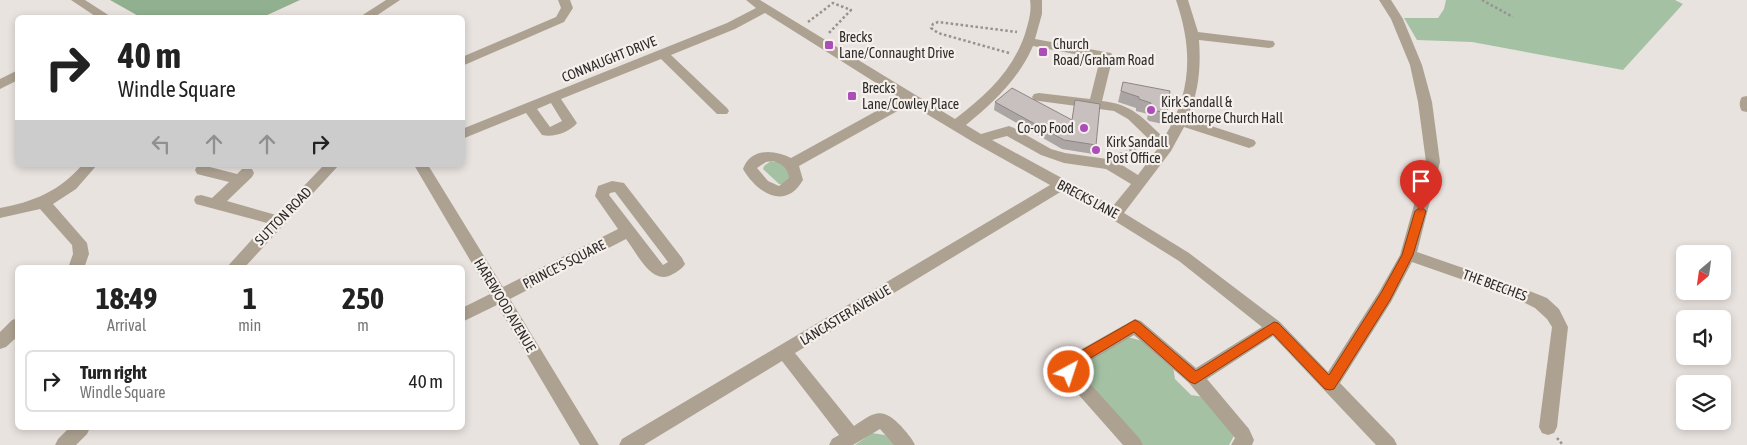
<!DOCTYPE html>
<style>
body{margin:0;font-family:"Asap Condensed",sans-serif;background:#f6f6f6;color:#222;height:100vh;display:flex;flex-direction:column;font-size:19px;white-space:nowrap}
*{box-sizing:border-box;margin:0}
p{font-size:16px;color:#767676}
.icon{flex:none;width:28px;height:28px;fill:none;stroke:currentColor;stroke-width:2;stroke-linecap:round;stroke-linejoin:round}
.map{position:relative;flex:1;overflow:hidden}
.drawer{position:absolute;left:15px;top:265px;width:450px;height:165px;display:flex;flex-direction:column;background:#fff;border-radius:8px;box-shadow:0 2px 8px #0003}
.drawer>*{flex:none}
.guide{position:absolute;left:15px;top:15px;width:450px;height:152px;border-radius:8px;box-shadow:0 2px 8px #0003;background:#fff;color:#222;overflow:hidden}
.needle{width:32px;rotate:209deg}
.buttons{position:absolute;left:1676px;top:245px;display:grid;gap:10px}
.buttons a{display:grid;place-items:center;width:55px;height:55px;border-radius:8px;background:#fff;box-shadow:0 2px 8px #0003;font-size:25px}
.pin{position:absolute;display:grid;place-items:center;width:42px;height:42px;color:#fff;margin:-51px -21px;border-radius:50% 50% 50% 0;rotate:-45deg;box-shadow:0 0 5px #0007}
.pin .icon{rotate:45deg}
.me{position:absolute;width:55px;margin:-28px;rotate:40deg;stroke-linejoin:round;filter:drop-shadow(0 0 4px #0008)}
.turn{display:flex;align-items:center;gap:18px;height:105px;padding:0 20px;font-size:22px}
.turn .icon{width:65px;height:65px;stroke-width:2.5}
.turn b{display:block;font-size:35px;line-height:42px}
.lanes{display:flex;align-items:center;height:48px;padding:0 20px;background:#0003;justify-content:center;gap:25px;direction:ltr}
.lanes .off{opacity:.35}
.eta{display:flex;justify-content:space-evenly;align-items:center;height:85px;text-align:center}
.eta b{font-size:30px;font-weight:700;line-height:35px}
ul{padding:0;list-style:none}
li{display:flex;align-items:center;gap:15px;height:62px;margin:0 10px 8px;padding:0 10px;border:2px solid #e0e0e0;border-radius:8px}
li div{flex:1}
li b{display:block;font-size:19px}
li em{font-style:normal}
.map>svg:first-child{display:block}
.green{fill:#a4c2a3}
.forest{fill:#90b08f}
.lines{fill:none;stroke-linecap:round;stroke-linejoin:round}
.path{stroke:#96928f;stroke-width:2.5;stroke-dasharray:2.5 2.5;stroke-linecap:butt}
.minor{fill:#ada292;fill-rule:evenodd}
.wall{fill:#aba5a3}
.building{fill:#c7c0be;stroke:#8b8685}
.route{fill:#ea580c;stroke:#983908}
.poi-dot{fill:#ac4eb7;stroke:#f6f0ec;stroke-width:2}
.labels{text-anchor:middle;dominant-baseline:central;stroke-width:4.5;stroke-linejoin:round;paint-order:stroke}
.poi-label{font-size:14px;fill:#2e2c2a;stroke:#f6f0ec;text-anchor:start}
.street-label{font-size:14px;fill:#2e2c2a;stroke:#f6f0ec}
</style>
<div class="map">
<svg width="1747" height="445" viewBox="0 0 1747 445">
<rect width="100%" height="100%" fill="#e9e3df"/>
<g class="green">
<polygon points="1446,0 1675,0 1683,4 1623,70 1472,42 1417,40 1404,18 1438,18 1444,9"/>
<polygon points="771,161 781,163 793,176 783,185 779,184 763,169 764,166"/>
<polygon points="1127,337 1143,341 1173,366 1175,379 1191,395 1204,397 1235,434 1229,445 1142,445 1080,376 1080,366"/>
<polygon points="872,433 885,435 897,445 855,445"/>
</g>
<polygon class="forest" points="110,0 300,0 263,17 142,18"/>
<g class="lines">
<g class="path">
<polyline points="1482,0 1513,17"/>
<polyline points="808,22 833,3 851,10 828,34"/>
<polyline points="1009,53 938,33 931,28 933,24 938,22 1017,32"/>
<polyline points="1120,154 1145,145"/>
<polyline points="1557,438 1563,445"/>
</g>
<g class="minor">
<polygon points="71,0 85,0 113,18 98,18"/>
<polygon points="386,0 400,0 373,18 358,18"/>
<polygon points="558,0 570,0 573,8 564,22 462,66 462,57 556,17 561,8"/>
<path d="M746,0H760L955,119C986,95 1012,72 1025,34C1028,23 1032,12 1030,0H1042V14L1035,39L1111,53L1113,56L1102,101C1132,104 1143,118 1164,138C1192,92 1193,50 1176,0H1188L1198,32L1273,41L1275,44L1273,47L1269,48L1199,40C1201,67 1199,93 1187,118L1254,140L1256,143L1254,146L1249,148L1184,127L1171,151L1124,213L1189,253L1280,322L1328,372L1379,292L1400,255L1426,162L1418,102L1410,65L1391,19L1379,0H1391L1403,19L1422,65L1432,102L1440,162L1417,252L1527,290L1547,298L1559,309L1568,327L1557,427L1554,433L1548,435L1542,433L1539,427L1552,327L1547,319L1535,308L1515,298L1412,262L1391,302L1340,383L1394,439L1397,445H1376L1273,336L1207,379L1249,429L1254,440L1252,445H1231L1235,438L1189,383L1134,335L1077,369L1140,439L1143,445H1123L1063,377L1058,367L1064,359L1135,319L1141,321L1196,368L1262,327L1179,261L1110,218L1062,191L795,353L854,426C874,412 882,406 901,426C906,432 912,438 915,445H894L880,429L853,445H829L832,439L839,435L782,361L644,445H619L622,439L1050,185L973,142L910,104L799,166L803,180C785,211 757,193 743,169C750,148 774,149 791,158L900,98L765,13L735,29L671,55L727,108L729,111L727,114H717L661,59L561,99L577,123C570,132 553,138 542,135L526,113L462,139V129L727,23L756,8ZM1033,46L1100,59L1090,99L1039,93L1034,94L1032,97L1034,100L1039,101L1114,111L1128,119L1158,148L1138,175L1114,160L1065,153L1051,149L1014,128L1009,126L981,134L966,125C994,102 1018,80 1033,46ZM551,103L562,121L550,127L537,109ZM1007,136L1041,155L1064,163L1106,169L1131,184L1113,206L992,140ZM773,161C782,164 788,168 789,178L779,186L768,181L757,168L766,162Z"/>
<polygon points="18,70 18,80 0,89 0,79"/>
<path d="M1747,96V112L1742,111C1739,107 1739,101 1742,97Z"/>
<path d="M82,165H97L76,189L53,204L87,243L89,254L84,268H68L73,254L72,245L40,209L0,218V208C33,202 60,191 82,165Z"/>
<polygon points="202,165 237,174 242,169 252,169 254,173 252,177 227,201 276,215 324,165 339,165 244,268 226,268 267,223 196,204 194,200 196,196 201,195 212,198 229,182 197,174 195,170 197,166"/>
<path d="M414,165H428L503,287L618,229L595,196L598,186L612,181L624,183L682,258L685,264C682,269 678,271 673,274C652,287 637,253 626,239L510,299L599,445H580L497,305L462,322V308L490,294ZM615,192L668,262L663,265L609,195L610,193Z"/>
<polygon points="18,318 18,336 6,347 0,349 0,332 12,320"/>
<polygon points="69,428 90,428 87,434 76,445 55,445 58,439"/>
</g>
</g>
<g class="wall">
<polygon points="1123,82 1167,113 1163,124 1149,121 1147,119 1148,114 1136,111 1136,108 1118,102"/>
<polygon points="1075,100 1096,145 1093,154 1062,149 994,110 995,102 1072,120"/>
</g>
<g class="building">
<polygon points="1123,82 1170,91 1167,113 1152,110 1150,108 1151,103 1139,99 1139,97 1121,91"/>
<polygon points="1012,88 1072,120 1075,100 1100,104 1096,145 1064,140 995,102"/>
</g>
<polygon class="route" points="1421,207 1426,211 1413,255 1390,300 1334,389 1330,390 1325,389 1273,334 1195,384 1190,382 1134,332 1074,368 1073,376 1069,378 1064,376 1061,367 1065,360 1135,320 1139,322 1196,371 1274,322 1278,323 1329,375 1381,293 1402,255 1415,211"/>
<g class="poi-dot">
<rect x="824" y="40" width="10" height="10" rx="2.5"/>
<rect x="1038" y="47" width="10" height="10" rx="2.5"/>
<rect x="847" y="91" width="10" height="10" rx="2.5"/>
<circle cx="1151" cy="110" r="5"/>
<circle cx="1084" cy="128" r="5"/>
<circle cx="1096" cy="150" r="5"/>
</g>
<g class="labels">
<g class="poi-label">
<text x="839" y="37">Brecks<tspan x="839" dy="16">Lane/Connaught Drive</tspan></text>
<text x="1053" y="44">Church<tspan x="1053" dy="16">Road/Graham Road</tspan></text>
<text x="862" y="88">Brecks<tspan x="862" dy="16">Lane/Cowley Place</tspan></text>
<text x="1161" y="102">Kirk Sandall &amp;<tspan x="1161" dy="16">Edenthorpe Church Hall</tspan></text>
<text x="1074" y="128" text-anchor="end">Co-op Food</text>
<text x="1106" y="142">Kirk Sandall<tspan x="1106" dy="16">Post Office</tspan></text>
</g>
<g class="street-label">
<text transform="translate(609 59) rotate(-22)">CONNAUGHT DRIVE</text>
<text transform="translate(1088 199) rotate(28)">BRECKS LANE</text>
<text transform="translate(283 216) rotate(-46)">SUTTON ROAD</text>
<text transform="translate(564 264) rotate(-27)">PRINCE'S SQUARE</text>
<text transform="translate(1495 285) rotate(20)">THE BEECHES</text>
<text transform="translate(505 305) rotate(59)">HAREWOOD AVENUE</text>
<text transform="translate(845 315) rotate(-31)">LANCASTER AVENUE</text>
</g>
</g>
</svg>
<div class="buttons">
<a><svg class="needle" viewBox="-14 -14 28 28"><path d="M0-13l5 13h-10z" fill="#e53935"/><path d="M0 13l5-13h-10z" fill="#767676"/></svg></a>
<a><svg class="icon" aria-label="sound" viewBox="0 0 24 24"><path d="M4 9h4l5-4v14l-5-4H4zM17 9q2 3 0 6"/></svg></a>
<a><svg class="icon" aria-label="layers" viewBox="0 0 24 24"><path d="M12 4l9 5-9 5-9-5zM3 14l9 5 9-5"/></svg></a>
</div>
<div class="pin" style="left:1421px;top:211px;background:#d93025"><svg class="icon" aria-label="arrive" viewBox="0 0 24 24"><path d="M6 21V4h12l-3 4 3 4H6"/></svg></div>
<svg class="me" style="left:1069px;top:372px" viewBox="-20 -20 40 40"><circle r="17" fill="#ea580c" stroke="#fff" stroke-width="3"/><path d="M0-11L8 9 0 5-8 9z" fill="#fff"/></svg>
<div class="guide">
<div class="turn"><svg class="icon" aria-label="right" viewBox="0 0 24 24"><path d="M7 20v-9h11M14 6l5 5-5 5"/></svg><div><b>40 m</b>Windle Square</div></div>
<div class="lanes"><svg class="icon off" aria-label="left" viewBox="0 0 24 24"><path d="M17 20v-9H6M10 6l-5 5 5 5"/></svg><svg class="icon off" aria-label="ahead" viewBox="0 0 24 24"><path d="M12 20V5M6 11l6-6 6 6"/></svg><svg class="icon off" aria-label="ahead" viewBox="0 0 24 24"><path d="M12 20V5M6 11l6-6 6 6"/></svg><svg class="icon" aria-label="right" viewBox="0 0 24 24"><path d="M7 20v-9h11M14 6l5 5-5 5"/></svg></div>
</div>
<section class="drawer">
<div class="eta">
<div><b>18:49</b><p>Arrival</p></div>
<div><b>1</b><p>min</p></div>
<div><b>250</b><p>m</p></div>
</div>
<ul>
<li><svg class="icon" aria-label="right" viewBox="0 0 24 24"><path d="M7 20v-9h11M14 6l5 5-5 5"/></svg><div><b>Turn right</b><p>Windle Square</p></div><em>40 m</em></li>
</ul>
</section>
</div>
